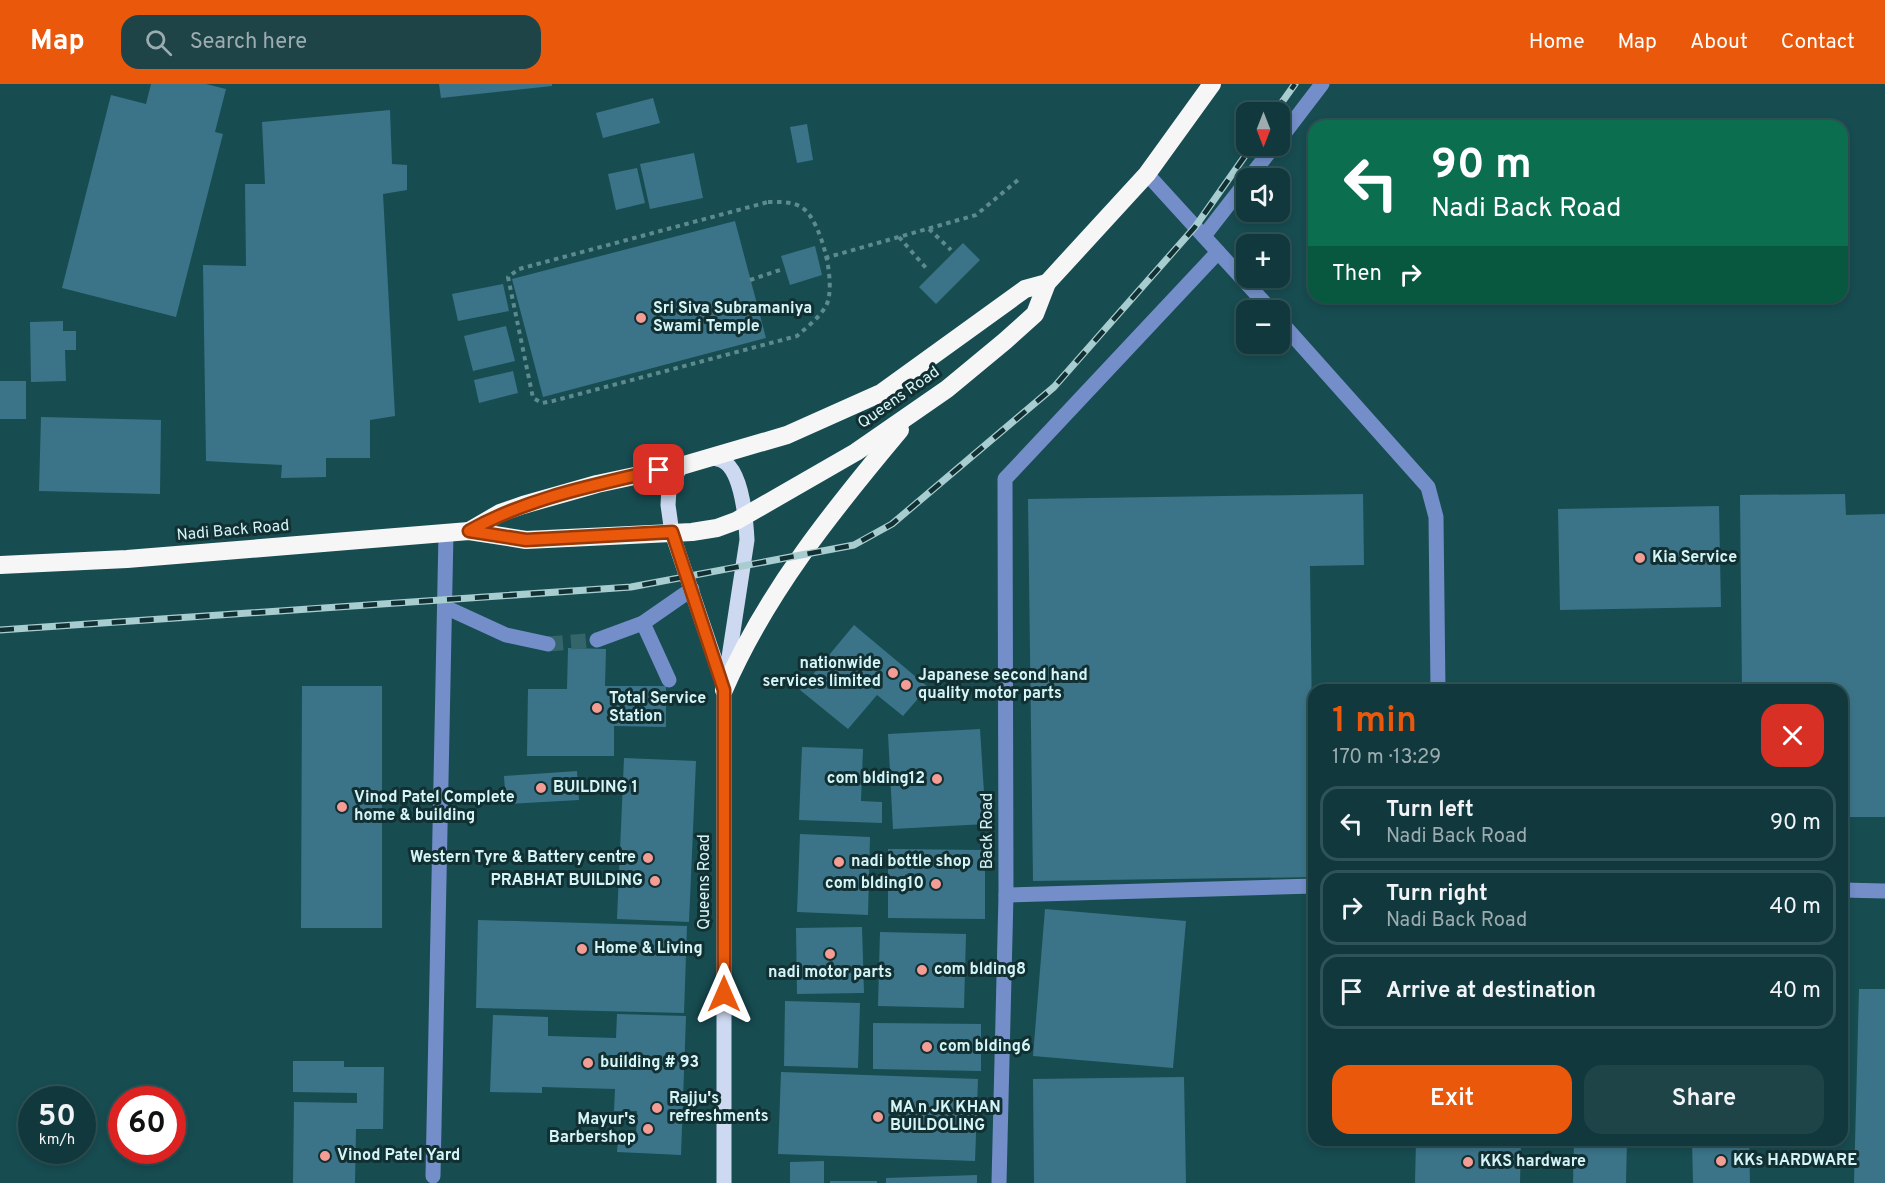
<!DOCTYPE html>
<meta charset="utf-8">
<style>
body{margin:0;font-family:Overpass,sans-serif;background:#1e4448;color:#f1f3f6;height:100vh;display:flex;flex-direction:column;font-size:22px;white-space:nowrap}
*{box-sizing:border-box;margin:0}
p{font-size:20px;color:#9cacb0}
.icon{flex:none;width:33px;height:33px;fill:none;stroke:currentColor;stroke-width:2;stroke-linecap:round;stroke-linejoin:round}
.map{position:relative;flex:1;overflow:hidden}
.sheet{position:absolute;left:1308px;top:600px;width:540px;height:462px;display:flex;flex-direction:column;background:#11393d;border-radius:18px;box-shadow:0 3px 9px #0003,0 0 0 2px #305357}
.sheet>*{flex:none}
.banner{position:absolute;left:1308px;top:36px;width:540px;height:183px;border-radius:18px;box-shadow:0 3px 9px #0003,0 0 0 2px #305357;background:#0b6e4f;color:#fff;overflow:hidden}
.needle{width:39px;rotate:180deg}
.tools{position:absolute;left:1236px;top:18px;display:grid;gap:12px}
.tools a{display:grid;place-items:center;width:54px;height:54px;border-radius:12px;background:#11393d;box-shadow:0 3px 9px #0003,0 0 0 2px #305357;font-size:30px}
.speed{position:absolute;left:18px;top:1002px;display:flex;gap:12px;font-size:30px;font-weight:700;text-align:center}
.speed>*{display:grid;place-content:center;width:78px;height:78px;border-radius:50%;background:#11393d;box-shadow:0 3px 9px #0003,0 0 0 2px #305357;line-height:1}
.speed small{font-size:15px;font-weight:400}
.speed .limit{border:9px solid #d22;background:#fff;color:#111}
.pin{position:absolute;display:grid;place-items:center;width:51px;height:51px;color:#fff;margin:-26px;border-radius:12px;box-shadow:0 3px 9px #0006}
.me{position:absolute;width:66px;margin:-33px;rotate:0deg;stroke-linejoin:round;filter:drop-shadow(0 0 4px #0008)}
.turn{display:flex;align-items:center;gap:21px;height:126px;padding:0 24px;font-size:27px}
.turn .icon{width:78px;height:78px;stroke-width:2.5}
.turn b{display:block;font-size:42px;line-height:51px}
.then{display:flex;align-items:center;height:57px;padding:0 24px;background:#0003;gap:12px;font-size:22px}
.round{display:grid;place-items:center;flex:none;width:63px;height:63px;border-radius:18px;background:#1e4448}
.summary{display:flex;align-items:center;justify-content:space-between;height:102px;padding:0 24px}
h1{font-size:36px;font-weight:600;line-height:45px;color:#ea580c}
.primary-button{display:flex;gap:12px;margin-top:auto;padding:12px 24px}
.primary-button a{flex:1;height:69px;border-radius:18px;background:#ea580c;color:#fff;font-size:24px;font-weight:600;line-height:69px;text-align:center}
.primary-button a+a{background:#1e4448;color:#f1f3f6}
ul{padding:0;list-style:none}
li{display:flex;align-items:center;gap:18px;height:75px;margin:0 12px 9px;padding:0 12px;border:3px solid #305357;border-radius:18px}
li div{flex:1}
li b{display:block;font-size:22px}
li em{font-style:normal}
header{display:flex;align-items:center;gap:36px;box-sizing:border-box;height:84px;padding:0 30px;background:#ea580c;color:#fff}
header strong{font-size:28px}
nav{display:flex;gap:33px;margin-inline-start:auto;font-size:21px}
.search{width:420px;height:54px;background:#1e4448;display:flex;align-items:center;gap:15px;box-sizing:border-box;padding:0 21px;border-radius:18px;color:#9cacb0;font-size:22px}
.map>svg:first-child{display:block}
.building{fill:#3b7489}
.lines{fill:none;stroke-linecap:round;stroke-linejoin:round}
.minor-tunnel{stroke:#33656a;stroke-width:15;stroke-dasharray:15 8;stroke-linecap:butt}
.path{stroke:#5c8a8e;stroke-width:4;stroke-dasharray:4.5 4.5;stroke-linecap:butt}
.minor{stroke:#738ec8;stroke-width:15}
.major{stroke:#cdd9f1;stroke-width:15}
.highway{stroke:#f6f6f6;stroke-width:18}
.rail-casing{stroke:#a7cdd0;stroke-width:7}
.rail{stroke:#122f32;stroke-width:4.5;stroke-dasharray:14;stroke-linecap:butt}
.route-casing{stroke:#983908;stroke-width:15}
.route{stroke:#ea580c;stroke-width:10}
.poi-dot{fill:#f59c95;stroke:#122f32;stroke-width:2}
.labels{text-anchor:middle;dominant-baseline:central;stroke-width:6;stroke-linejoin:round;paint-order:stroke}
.poi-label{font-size:16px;font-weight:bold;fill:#d4f5f8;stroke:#122f32;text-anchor:start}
.street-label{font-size:16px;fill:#d4f5f8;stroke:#122f32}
</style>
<header>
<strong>Map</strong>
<div class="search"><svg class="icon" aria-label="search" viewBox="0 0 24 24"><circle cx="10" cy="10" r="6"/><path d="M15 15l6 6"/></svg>Search here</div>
<nav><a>Home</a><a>Map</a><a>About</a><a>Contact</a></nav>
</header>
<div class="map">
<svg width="1885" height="1099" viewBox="0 0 1885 1099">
<rect width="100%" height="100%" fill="#174c51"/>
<g class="building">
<polygon points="151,0 206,0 226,5 215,48 223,50 176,233 62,204 111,11 146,20"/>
<polygon points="439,0 552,0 552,2 441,14"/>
<polygon points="653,14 660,39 603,54 596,29"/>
<polygon points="390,26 392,80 407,81 407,106 383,110 395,332 370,336 370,374 326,374 326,393 281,394 282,381 206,377 203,181 246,182 245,100 265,100 262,38"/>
<polygon points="807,40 813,76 797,79 790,43"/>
<polygon points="694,69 703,114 650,125 640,80"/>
<polygon points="637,84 645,119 616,126 608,90"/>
<polygon points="735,137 766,254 543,313 512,195"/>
<polygon points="963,159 980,176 936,220 919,203"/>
<polygon points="815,162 822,191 790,201 781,172"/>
<polygon points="503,200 509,227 458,237 452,210"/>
<polygon points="63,237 63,247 76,247 76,266 65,266 66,297 31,298 30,238"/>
<polygon points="506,242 515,277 473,287 464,252"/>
<polygon points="513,287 518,309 479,319 474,296"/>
<rect x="0" y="297" width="26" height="38"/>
<polygon points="41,333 161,336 160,410 39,407"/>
<polygon points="1363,410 1364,481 1310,482 1314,793 1033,797 1028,415"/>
<polygon points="1845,410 1846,431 1885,430 1885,733 1843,733 1842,606 1742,606 1740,411"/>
<polygon points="1719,422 1721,523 1560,526 1558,425"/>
<polygon points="854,541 928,603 903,632 877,611 848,645 800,606"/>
<polygon points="568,564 606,565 605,602 666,602 666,643 614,642 614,672 527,672 528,605 567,605"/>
<polygon points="302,602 382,602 382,844 301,844"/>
<polygon points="980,645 986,740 893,745 888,650"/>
<polygon points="802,663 863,665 861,717 882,718 882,739 799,736"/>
<polygon points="624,674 696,677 689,838 617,835"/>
<polygon points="577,687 579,716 506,720 504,692"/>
<polygon points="800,750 870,753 868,831 797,828"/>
<polygon points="888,765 985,766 985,835 888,834"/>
<polygon points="1045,825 1186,837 1173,984 1033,972"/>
<polygon points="478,836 687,842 684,929 476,924"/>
<polygon points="862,843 864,909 797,910 796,844"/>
<polygon points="880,848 966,850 964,924 878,922"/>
<polygon points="1842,900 1844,900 1850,1024 1842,1025"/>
<polygon points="1859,905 1885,905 1885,1099 1854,1099"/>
<polygon points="785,917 860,919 858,984 784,982"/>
<polygon points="617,930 686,932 681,1071 617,1068 618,1055 636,1056 637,1027 614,1027 615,1005 542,1003 542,1009 490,1008 493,931 548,933 548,952 616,954"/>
<polygon points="873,939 981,940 981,987 873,985"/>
<polygon points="293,977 344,977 344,983 384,983 383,1045 356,1045 355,1099 293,1099 294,1018 357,1019 357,1009 293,1008"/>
<polygon points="781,988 978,995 975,1077 778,1070"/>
<polygon points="1184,993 1186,1099 1034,1099 1033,995"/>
<polygon points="1416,1056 1521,1056 1520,1099 1415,1099"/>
<polygon points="1574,1056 1627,1056 1626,1099 1573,1099"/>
<polygon points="1692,1056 1749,1056 1750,1099 1693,1099"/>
<polygon points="824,1077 824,1099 790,1099 790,1078"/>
<polygon points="977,1091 977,1099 886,1099 886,1094"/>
<rect x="830" y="1097" width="47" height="2"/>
</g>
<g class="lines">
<polyline class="minor-tunnel" points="548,560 597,556"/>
<g class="path">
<path d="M768,118C780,118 794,117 804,125C822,140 837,201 826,222C819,234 807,243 797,252L553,317L542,319L533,314L508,193L519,185Z"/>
<polyline points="929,145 951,166"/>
<polyline points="899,153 926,184"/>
<polyline points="825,174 976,131 1018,96"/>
<polyline points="750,196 783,185"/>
</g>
<g class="minor">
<polyline points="1280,55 1322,0"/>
<polyline points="1147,90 1271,226"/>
<polyline points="1249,94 1274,62"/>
<polyline points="1204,152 1246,98"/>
<polyline points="1280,237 1428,403 1436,433 1438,606"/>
<polyline points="445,523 506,551 548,560"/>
<polyline points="643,539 669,596"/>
<polyline points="597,556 643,539 692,505"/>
<polyline points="1842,806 1885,807"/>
<polyline points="1006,811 1314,802"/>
<polyline points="433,1092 446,449"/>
<polyline points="999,1099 1006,811 1005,395 1218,168"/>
</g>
<g class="major">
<path d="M709,373C713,374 719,375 723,377C742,387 746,437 747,456L724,606V1099"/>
<polyline points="681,382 669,405 668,421 672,449 724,603"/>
</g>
<g class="highway">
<polyline points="469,447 500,429 523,421 597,400 681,382 787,351 881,309 1025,205 1047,199"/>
<polyline points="0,481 127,475 469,447 526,456 692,448 717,444 736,437 856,368 947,305 1005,257 1035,230 1047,199 1147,90 1212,0"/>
<path d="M724,606C766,509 833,426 900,346"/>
</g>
<defs>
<g id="rail">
<polyline points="1275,28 1295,0"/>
<polyline points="0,546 631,503 854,461 892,440 1054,303 1195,143 1252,62"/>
</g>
</defs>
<use href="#rail" class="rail-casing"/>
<use href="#rail" class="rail"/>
</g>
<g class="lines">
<defs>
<path id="route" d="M659,386C595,401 527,414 469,447L526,456L672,448L724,606V910"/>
</defs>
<use href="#route" class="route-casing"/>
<use href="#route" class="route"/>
</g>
<g class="poi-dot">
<circle cx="641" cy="234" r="6"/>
<circle cx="1640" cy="474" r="6"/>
<circle cx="893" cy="589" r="6"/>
<circle cx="906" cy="601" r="6"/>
<circle cx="597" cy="624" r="6"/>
<circle cx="937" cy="695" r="6"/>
<circle cx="541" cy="704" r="6"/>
<circle cx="342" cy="723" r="6"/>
<circle cx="648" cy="774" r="6"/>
<circle cx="839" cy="778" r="6"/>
<circle cx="655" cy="797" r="6"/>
<circle cx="936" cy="800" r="6"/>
<circle cx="582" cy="865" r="6"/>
<circle cx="830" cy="870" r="6"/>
<circle cx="922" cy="886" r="6"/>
<circle cx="927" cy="963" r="6"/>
<circle cx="588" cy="979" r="6"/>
<circle cx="657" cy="1024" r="6"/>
<circle cx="878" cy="1033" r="6"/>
<circle cx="648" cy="1045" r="6"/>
<circle cx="325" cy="1072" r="6"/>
<circle cx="1721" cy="1077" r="6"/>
<circle cx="1468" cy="1078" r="6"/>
</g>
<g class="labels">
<g class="poi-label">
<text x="653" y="225">Sri Siva Subramaniya<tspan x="653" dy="18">Swami Temple</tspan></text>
<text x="1652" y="474">Kia Service</text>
<text x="881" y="580" text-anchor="end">nationwide<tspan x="881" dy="18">services limited</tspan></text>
<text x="918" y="592">Japanese second hand<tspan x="918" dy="18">quality motor parts</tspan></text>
<text x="609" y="615">Total Service<tspan x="609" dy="18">Station</tspan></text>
<text x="925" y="695" text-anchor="end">com blding12</text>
<text x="553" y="704">BUILDING 1</text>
<text x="354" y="714">Vinod Patel Complete<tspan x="354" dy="18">home &amp; building</tspan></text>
<text x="636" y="774" text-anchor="end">Western Tyre &amp; Battery centre</text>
<text x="851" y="778">nadi bottle shop</text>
<text x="643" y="797" text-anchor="end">PRABHAT BUILDING</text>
<text x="924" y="800" text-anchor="end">com blding10</text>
<text x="594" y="865">Home &amp; Living</text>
<text x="934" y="886">com blding8</text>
<text x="830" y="889" text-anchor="middle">nadi motor parts</text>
<text x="939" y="963">com blding6</text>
<text x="600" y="979">building # 93</text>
<text x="669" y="1015">Rajju's<tspan x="669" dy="18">refreshments</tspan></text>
<text x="890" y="1024">MA n JK KHAN<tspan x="890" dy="18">BUILDOLING</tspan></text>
<text x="636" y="1036" text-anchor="end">Mayur's<tspan x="636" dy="18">Barbershop</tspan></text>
<text x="337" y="1072">Vinod Patel Yard</text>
<text x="1733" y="1077">KKs HARDWARE</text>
<text x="1480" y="1078">KKS hardware</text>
</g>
<g class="street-label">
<text transform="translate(899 314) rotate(-35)">Queens Road</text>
<text transform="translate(233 447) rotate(-5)">Nadi Back Road</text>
<text transform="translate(988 747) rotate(-90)">Back Road</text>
<text transform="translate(705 798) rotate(-90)">Queens Road</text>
</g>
</g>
</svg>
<div class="tools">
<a><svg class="needle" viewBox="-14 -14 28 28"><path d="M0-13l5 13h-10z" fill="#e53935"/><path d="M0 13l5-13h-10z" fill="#9cacb0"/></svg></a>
<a><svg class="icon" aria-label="sound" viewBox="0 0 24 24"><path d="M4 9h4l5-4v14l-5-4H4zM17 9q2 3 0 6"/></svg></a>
<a>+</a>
<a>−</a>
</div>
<div class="speed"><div>50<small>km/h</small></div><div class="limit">60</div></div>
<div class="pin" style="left:659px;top:386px;background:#d93025"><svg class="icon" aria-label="arrive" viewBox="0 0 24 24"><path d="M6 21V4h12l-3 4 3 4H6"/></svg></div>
<svg class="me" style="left:724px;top:910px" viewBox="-20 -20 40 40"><path d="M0-17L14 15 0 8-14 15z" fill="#ea580c" stroke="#fff" stroke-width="4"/></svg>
<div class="banner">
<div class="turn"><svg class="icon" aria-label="left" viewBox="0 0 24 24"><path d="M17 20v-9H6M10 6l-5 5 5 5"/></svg><div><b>90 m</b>Nadi Back Road</div></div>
<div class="then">Then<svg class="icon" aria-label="right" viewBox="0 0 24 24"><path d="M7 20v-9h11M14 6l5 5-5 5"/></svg></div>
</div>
<section class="sheet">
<div class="summary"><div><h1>1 min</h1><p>170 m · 13:29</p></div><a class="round" style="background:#d93025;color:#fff"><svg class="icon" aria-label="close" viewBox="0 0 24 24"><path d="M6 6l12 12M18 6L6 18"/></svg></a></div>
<ul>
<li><svg class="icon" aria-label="left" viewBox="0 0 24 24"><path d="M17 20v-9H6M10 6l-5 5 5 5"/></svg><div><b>Turn left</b><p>Nadi Back Road</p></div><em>90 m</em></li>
<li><svg class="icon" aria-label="right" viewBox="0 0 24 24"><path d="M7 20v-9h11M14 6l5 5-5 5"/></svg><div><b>Turn right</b><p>Nadi Back Road</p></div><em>40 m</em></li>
<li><svg class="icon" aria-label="arrive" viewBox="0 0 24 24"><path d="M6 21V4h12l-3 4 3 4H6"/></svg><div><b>Arrive at destination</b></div><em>40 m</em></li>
</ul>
<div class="primary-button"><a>Exit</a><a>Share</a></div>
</section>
</div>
